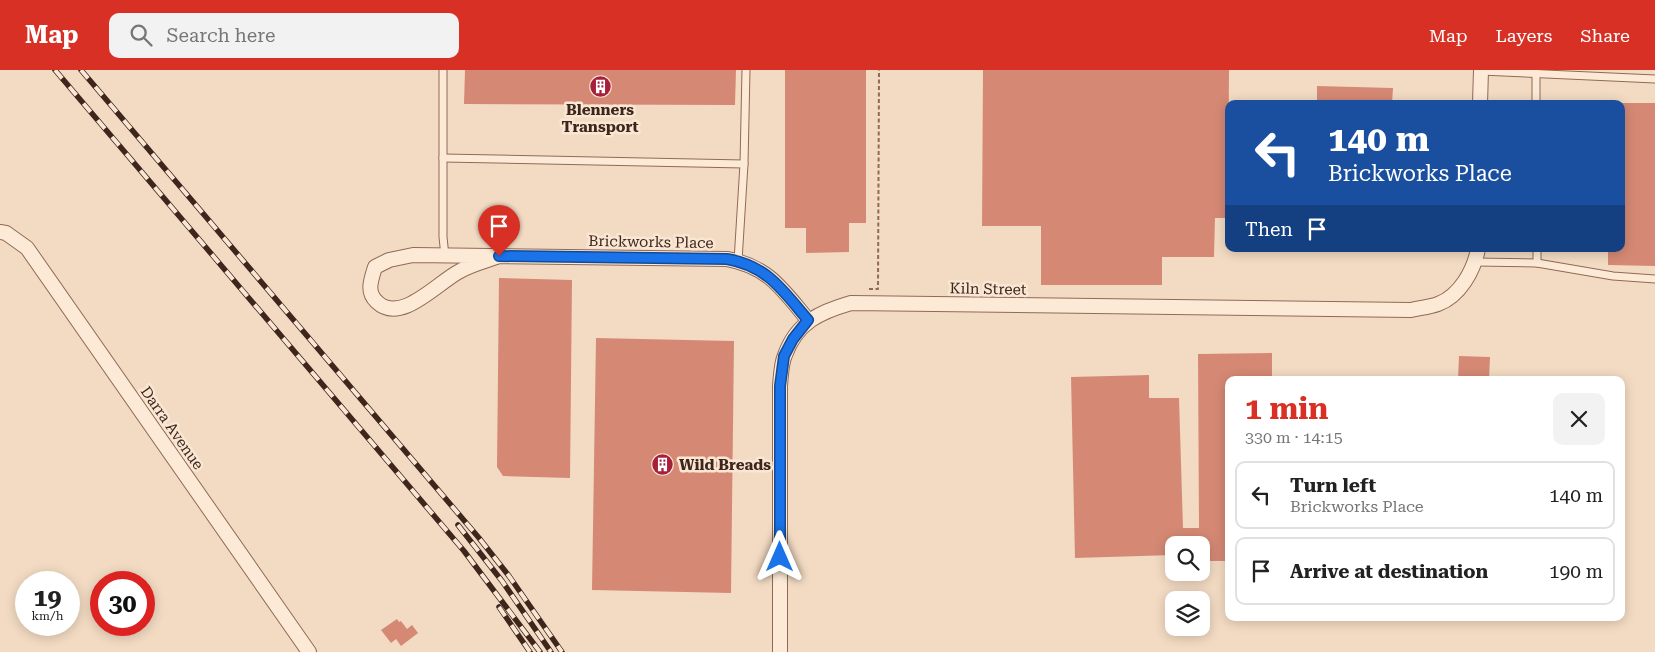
<!DOCTYPE html>
<meta charset="utf-8">
<style>
body{margin:0;font-family:"Roboto Serif",serif;background:#f2f2f2;color:#222;height:100vh;display:flex;flex-direction:column;font-size:19px;white-space:nowrap}
*{box-sizing:border-box;margin:0}
p{font-size:16px;color:#767676}
.icon{flex:none;width:28px;height:28px;fill:none;stroke:currentColor;stroke-width:2;stroke-linecap:round;stroke-linejoin:round}
.map{position:relative;flex:1;overflow:hidden}
.details{position:absolute;left:1225px;top:306px;width:400px;height:245px;display:flex;flex-direction:column;background:#fff;border-radius:10px;box-shadow:0 2px 12px #0003}
.details>*{flex:none}
.guide{position:absolute;left:1225px;top:30px;width:400px;height:152px;border-radius:10px;box-shadow:0 2px 12px #0003;background:#1a4fa0;color:#fff;overflow:hidden}
.controls{position:absolute;left:1165px;top:466px;display:grid;gap:10px}
.controls a{display:grid;place-items:center;width:45px;height:45px;border-radius:10px;background:#fff;box-shadow:0 2px 12px #0003;font-size:25px}
.speed{position:absolute;left:15px;top:501px;display:flex;gap:10px;font-size:25px;font-weight:700;text-align:center}
.speed>*{display:grid;place-content:center;width:65px;height:65px;border-radius:50%;background:#fff;box-shadow:0 2px 12px #0003;line-height:1}
.speed small{font-size:12px;font-weight:400}
.speed .limit{border:8px solid #d22;background:#fff;color:#111}
.pin{position:absolute;display:grid;place-items:center;width:42px;height:42px;color:#fff;margin:-51px -21px;border-radius:50% 50% 50% 0;rotate:-45deg;box-shadow:0 0 5px #0007}
.pin .icon{rotate:45deg}
.me{position:absolute;width:55px;margin:-28px;rotate:0deg;stroke-linejoin:round;filter:drop-shadow(0 0 4px #0008)}
.turn{display:flex;align-items:center;gap:18px;height:105px;padding:0 20px;font-size:22px}
.turn .icon{width:65px;height:65px;stroke-width:2.5}
.turn b{display:block;font-size:35px;line-height:42px}
.then{display:flex;align-items:center;height:48px;padding:0 20px;background:#0003;gap:10px;font-size:19px}
.round{display:grid;place-items:center;flex:none;width:52px;height:52px;border-radius:10px;background:#f2f2f2}
.summary{display:flex;align-items:center;justify-content:space-between;height:85px;padding:0 20px}
h1{font-size:30px;font-weight:700;line-height:38px;color:#d93025}
ul{padding:0;list-style:none}
li{display:flex;align-items:center;gap:15px;height:68px;margin:0 10px 8px;padding:0 10px;border:2px solid #e0e0e0;border-radius:10px}
li div{flex:1}
li b{display:block;font-size:19px}
li em{font-style:normal}
header{display:flex;align-items:center;gap:30px;box-sizing:border-box;height:70px;padding:0 25px;background:#d93025;color:#fff}
header strong{font-size:24px}
nav{display:flex;gap:28px;margin-inline-start:auto;font-size:18px}
.search{width:350px;height:45px;background:#f2f2f2;display:flex;align-items:center;gap:12px;box-sizing:border-box;padding:0 18px;border-radius:10px;color:#767676;font-size:19px}
.map>svg:first-child{display:block}
.building{fill:#d58974}
.lines{fill:none;stroke-linecap:round;stroke-linejoin:round}
.lane-casing{stroke:#906a57;stroke-width:9}
.street-casing{stroke:#906a57;stroke-width:16}
.path{stroke:#906a57;stroke-width:2;stroke-dasharray:4 2.5;stroke-linecap:butt}
.lane{stroke:#fcead7;stroke-width:7}
.street{stroke:#fcead7;stroke-width:14}
.rail-casing{stroke:#3e261d;stroke-width:5.5}
.rail{stroke:#f9e7d3;stroke-width:4;stroke-dasharray:11;stroke-linecap:butt}
.route-casing{stroke:#114b97;stroke-width:12}
.route{stroke:#1a73e8;stroke-width:9}
.labels{text-anchor:middle;dominant-baseline:central;stroke-width:5;stroke-linejoin:round;paint-order:stroke}
.poi-label{font-size:15px;font-weight:bold;fill:#3e261d;stroke:#f9e7d3}
.street-label{font-size:15px;fill:#3e261d;stroke:#f9e7d3}
</style>
<header>
<strong>Map</strong>
<div class="search"><svg class="icon" aria-label="search" viewBox="0 0 24 24"><circle cx="10" cy="10" r="6"/><path d="M15 15l6 6"/></svg>Search here</div>
<nav><a>Map</a><a>Layers</a><a>Share</a></nav>
</header>
<div class="map">
<svg width="1655" height="582" viewBox="0 0 1655 582">
<rect width="100%" height="100%" fill="#f3dbc3"/>
<g class="building">
<polygon points="465,0 736,0 735,35 464,34"/>
<polygon points="785,0 866,0 866,153 849,153 849,182 806,183 806,158 785,158"/>
<polygon points="983,0 1229,0 1228,148 1215,148 1214,187 1162,187 1162,215 1041,215 1041,156 982,156"/>
<polygon points="1317,16 1393,18 1392,34 1317,34"/>
<polygon points="1655,33 1655,196 1608,195 1608,179 1621,179 1621,33"/>
<polygon points="499,208 572,210 570,408 503,406 497,397"/>
<polygon points="596,268 734,271 731,523 592,520"/>
<polygon points="1272,283 1272,310 1229,310 1229,491 1201,491 1201,475 1174,475 1174,485 1075,488 1071,307 1149,305 1149,328 1179,328 1183,458 1199,458 1198,284"/>
<polygon points="1459,286 1490,287 1489,310 1458,310"/>
<polygon points="397,549 399,552 401,551 407,559 412,555 418,563 401,576 396,569 391,573 381,560"/>
</g>
<g class="lines">
<defs>
<g id="lane">
<polyline points="443,0 443,167 445,186"/>
<polyline points="1481,1 1655,9"/>
<polyline points="1536,3 1536,34"/>
<polyline points="443,88 744,94"/>
<polyline points="1537,179 1537,193"/>
<polyline points="738,191 744,94 746,0"/>
<polyline points="1476,192 1537,193 1613,206 1655,209"/>
</g>
<g id="street">
<polyline points="1480,34 1481,0"/>
<polyline points="0,162 6,163 27,178 309,582"/>
<path d="M499,186C486,191 472,194 460,201C438,212 401,255 377,232C366,222 371,210 375,197L389,190L413,185L727,189C768,196 783,220 808,250"/>
<path d="M780,582V316C781,306 781,294 785,285C797,252 820,242 851,233L1411,240C1420,238 1430,237 1438,234C1460,226 1474,200 1478,179"/>
</g>
</defs>
<use href="#lane" class="lane-casing"/>
<use href="#street" class="street-casing"/>
<polyline class="path" points="869,219 878,219 879,0"/>
<use href="#lane" class="lane"/>
<use href="#street" class="street"/>
<defs>
<g id="rail">
<polyline points="55,0 464,481 540,582"/>
<polyline points="81,0 479,468 509,506 562,582"/>
<polyline points="458,455 502,511 551,582"/>
<polyline points="499,537 530,582"/>
</g>
</defs>
<use href="#rail" class="rail-casing"/>
<use href="#rail" class="rail"/>
</g>
<g class="lines">
<defs>
<path id="route" d="M499,186L727,189C768,196 783,221 808,250L793,269L784,286L780,316V487"/>
</defs>
<use href="#route" class="route-casing"/>
<use href="#route" class="route"/>
</g>
<defs>
<symbol id="building-disc" viewBox="-11 -11 22 22"><circle r="9.5" fill="#a6203c" stroke="#f9e7d3"/><path d="M-4-6H4V6H1V3H-1V6H-4ZM-2.5-4.3h1.7v1.8h-1.7ZM.8-4.3h1.7v1.8H.8ZM-2.5-1h1.7V.8h-1.7ZM.8-1h1.7V.8H.8Z" fill="#fff"/></symbol>
</defs>
<g fill-rule="evenodd">
<use href="#building-disc" x="588" y="4" width="25" height="25"/>
<use href="#building-disc" x="650" y="382" width="25" height="25"/>
</g>
<g class="labels">
<g class="poi-label">
<text x="600" y="40">Blenners<tspan x="600" dy="17">Transport</tspan></text>
<text x="679" y="395" text-anchor="start">Wild Breads</text>
</g>
<g class="street-label">
<text transform="translate(651 172) rotate(1)">Brickworks Place</text>
<text transform="translate(988 219) rotate(1)">Kiln Street</text>
<text transform="translate(172 358) rotate(55)">Darra Avenue</text>
</g>
</g>
</svg>
<div class="controls">
<a><svg class="icon" aria-label="search" viewBox="0 0 24 24"><circle cx="10" cy="10" r="6"/><path d="M15 15l6 6"/></svg></a>
<a><svg class="icon" aria-label="layers" viewBox="0 0 24 24"><path d="M12 4l9 5-9 5-9-5zM3 14l9 5 9-5"/></svg></a>
</div>
<div class="speed"><div>19<small>km/h</small></div><div class="limit">30</div></div>
<div class="pin" style="left:499px;top:186px;background:#d93025"><svg class="icon" aria-label="arrive" viewBox="0 0 24 24"><path d="M6 21V4h12l-3 4 3 4H6"/></svg></div>
<svg class="me" style="left:780px;top:487px" viewBox="-20 -20 40 40"><path d="M0-17L14 15 0 8-14 15z" fill="#1a73e8" stroke="#fff" stroke-width="4"/></svg>
<div class="guide">
<div class="turn"><svg class="icon" aria-label="left" viewBox="0 0 24 24"><path d="M17 20v-9H6M10 6l-5 5 5 5"/></svg><div><b>140 m</b>Brickworks Place</div></div>
<div class="then">Then<svg class="icon" aria-label="arrive" viewBox="0 0 24 24"><path d="M6 21V4h12l-3 4 3 4H6"/></svg></div>
</div>
<section class="details">
<div class="summary"><div><h1>1 min</h1><p>330 m · 14:15</p></div><a class="round"><svg class="icon" aria-label="close" viewBox="0 0 24 24"><path d="M6 6l12 12M18 6L6 18"/></svg></a></div>
<ul>
<li><svg class="icon" aria-label="left" viewBox="0 0 24 24"><path d="M17 20v-9H6M10 6l-5 5 5 5"/></svg><div><b>Turn left</b><p>Brickworks Place</p></div><em>140 m</em></li>
<li><svg class="icon" aria-label="arrive" viewBox="0 0 24 24"><path d="M6 21V4h12l-3 4 3 4H6"/></svg><div><b>Arrive at destination</b></div><em>190 m</em></li>
</ul>
</section>
</div>
